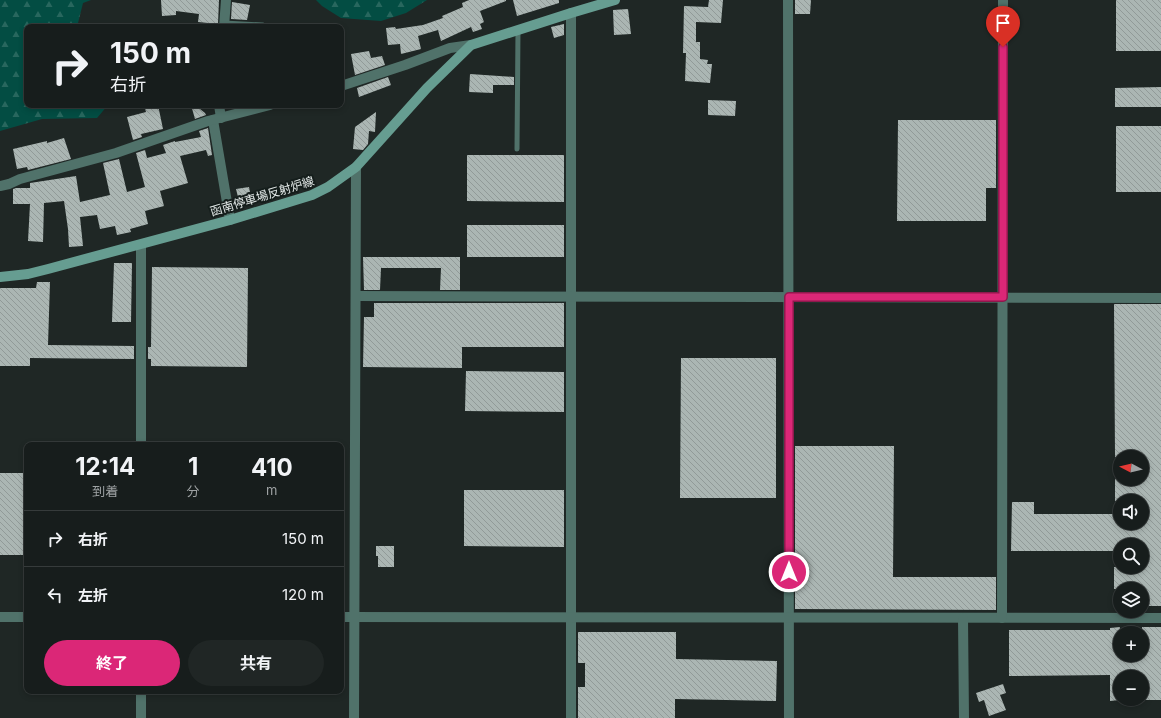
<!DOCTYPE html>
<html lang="ja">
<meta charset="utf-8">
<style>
body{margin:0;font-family:Inter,"Noto Sans JP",sans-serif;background:#202625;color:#f1f3f6;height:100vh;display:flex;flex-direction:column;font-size:15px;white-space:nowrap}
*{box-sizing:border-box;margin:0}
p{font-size:13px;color:#9ea2a3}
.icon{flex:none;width:22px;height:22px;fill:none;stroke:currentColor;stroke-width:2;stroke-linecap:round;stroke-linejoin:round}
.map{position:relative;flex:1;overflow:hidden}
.details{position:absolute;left:24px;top:442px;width:320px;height:252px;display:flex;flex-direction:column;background:#171d1c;border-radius:8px;box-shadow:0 2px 6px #0003,0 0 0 1px #363b3b}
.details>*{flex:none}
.hud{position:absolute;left:24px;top:24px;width:320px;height:84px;border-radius:8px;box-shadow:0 2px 6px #0003,0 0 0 1px #363b3b;background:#171d1c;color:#f1f3f6;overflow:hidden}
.needle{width:26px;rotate:277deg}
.fabs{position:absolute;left:1113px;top:450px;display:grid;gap:8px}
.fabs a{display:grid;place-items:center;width:36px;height:36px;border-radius:50%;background:#171d1c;box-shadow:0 2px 6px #0003,0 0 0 1px #363b3b;font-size:20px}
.pin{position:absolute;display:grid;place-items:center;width:34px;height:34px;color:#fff;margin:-41px -17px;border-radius:50% 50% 50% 0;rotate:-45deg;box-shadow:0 0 4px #0007}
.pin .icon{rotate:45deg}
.me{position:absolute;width:44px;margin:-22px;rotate:0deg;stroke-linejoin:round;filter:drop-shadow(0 0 3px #0008)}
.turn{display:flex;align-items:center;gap:14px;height:84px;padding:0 20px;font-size:18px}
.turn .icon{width:52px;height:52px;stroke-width:2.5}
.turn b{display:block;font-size:28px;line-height:34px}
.eta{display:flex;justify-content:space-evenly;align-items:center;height:68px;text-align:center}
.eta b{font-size:24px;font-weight:700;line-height:28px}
.cta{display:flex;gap:8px;margin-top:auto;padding:8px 20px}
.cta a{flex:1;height:46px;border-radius:24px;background:#db2777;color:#fff;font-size:16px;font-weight:700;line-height:46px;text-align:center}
.cta a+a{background:#202625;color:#f1f3f6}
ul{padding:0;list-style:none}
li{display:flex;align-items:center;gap:12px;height:56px;padding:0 20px;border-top:1px solid #363b3b}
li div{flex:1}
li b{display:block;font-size:15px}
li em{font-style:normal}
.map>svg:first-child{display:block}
.forest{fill:url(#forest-firs)}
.building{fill:url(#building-back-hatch)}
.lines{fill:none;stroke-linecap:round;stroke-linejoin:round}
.service{stroke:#50726a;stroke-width:5}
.minor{stroke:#50726a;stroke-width:10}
.secondary{stroke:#669d91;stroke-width:10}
.route-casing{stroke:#8e194d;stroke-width:10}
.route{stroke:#db2777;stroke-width:7}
.labels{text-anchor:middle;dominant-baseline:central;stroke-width:4;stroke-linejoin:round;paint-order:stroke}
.street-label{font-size:12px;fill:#e3e9e8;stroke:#151e1c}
</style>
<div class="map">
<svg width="1161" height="718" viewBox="0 0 1161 718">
<defs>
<pattern id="forest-firs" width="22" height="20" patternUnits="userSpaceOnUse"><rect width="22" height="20" fill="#034d43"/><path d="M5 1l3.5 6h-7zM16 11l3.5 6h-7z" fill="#28675e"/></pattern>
<pattern id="building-back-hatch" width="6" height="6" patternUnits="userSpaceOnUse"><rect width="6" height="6" fill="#abb6b3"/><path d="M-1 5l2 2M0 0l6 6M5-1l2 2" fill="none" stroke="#919a98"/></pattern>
</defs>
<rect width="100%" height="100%" fill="#1f2725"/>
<g class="forest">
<polygon points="0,0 91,0 83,3 77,27 27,27 27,105 108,105 97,118 42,119 0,131"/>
<polygon points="316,0 427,0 406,13 381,21 341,18 322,6"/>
</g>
<g class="building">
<polygon points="161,0 219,0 218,24 198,22 199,14 176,11 176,15 162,16"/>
<polygon points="469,0 506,0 506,1 480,11 484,22 480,24 482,29 473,32 471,27 441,41 438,30 418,36 421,49 401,54 400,44 388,45 386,28 395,27 396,29 423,25 443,18 442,16 463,7 462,3"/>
<polygon points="513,0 559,0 559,3 517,16"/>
<polygon points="709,0 723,0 721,23 696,22 696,42 700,42 700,59 708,60 707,64 712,64 710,83 685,81 686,53 683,53 684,6 708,7"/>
<polygon points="795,0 811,0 810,14 795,14"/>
<rect x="1116" y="0" width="45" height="51"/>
<polygon points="232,2 250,5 247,20 231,19"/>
<polygon points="628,9 631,34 614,35 613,10"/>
<polygon points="564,24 564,35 554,38 551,27"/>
<polygon points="369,51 371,58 382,56 385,65 355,75 351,54"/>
<polygon points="470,74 514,77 514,85 493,85 493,93 469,92"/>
<polygon points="388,77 391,85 359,97 357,88"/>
<polygon points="1161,87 1161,107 1115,107 1115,88"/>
<polygon points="708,100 736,101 735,116 708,115"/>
<polygon points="144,105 158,105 163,129 141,134 142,137 133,140 127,117 146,112"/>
<polygon points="191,105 195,105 205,113 206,115 195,119"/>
<polygon points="376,112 375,132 369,131 368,144 363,150 353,149 355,127"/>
<polygon points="898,120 996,120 996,188 986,188 986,221 897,221"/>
<rect x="1116" y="126" width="45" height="66"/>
<polygon points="208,128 212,155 208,156 206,150 180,156 188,183 160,191 164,206 145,211 148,224 130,229 131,232 117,235 115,226 100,229 97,215 80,217 83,246 69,247 68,229 64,201 44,203 43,242 28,241 30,204 13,204 13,189 16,188 30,188 30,183 76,176 80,202 110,195 103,163 119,159 127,192 145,187 136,153 145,150 147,158 166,153 163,145 175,141 175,142 201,137 199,131"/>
<polygon points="64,138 71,159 28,170 27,167 17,169 13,149 47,141 47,143"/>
<polygon points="467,155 564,155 564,202 467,201"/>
<polygon points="249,187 252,203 240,205 236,189"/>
<rect x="467" y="225" width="97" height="32"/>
<polygon points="363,257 460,257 460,290 440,290 441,268 381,268 380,290 364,290"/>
<polygon points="114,263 132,263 131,322 112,322"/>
<polygon points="152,267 248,268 247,367 151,366 151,359 148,359 148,347 151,347"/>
<polygon points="37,282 50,282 48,345 134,346 134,359 30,358 30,366 0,366 0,288 36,288"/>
<polygon points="374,303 564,303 564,347 462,347 462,368 363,367 364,317 374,317"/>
<polygon points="1114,304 1161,304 1161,606 1142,606 1142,589 1114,589 1114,567 1142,567 1142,545 1120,545 1120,551 1011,551 1012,502 1034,502 1034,514 1120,514 1120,523 1142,523 1142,501 1115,501 1115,479 1142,479 1142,457 1115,457"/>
<polygon points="681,358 776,358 776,498 680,498"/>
<polygon points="466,371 564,372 564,412 465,411"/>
<polygon points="795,446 894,446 893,577 996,577 996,610 795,609"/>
<rect x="0" y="473" width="27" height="82"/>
<polygon points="464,490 564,490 564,547 464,546"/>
<polygon points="376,546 394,546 394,567 378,567 378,556 376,556"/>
<polygon points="1120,627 1120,655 1142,655 1142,627 1161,627 1161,700 1142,700 1142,677 1120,677 1120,700 1110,701 1110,675 1009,676 1009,630 1110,630 1110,628"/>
<polygon points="578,632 676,632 676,659 777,661 776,701 675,699 675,718 578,718 578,687 585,687 585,663 578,663"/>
<polygon points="1003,684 1006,693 1000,695 1006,710 989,716 984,700 979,702 976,693"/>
</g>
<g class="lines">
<g class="service">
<polyline points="224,23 263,25"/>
<polyline points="517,149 518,30"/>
</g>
<g class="minor">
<polyline points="788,0 789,718"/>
<polyline points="571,13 571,718"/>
<polyline points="224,27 226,0"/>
<polyline points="341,86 405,65 450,48 471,45"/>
<polyline points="219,105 221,118"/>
<polyline points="213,120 230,220"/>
<polyline points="0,186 9,184 20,179 116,153 208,121 270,105"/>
<polyline points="141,245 141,445"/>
<polyline points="356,296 1161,298"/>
<polyline points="0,617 27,617"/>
<polyline points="341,617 1161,618"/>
<polyline points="963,618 964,718"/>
<polyline points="1002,618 1003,0"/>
<polyline points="141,718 141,691"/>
<polyline points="354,718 356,167"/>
</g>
<polyline class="secondary" points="0,277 28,274 48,269 230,220 312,195 328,187 356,167 427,88 471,45 571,13 615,0"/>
</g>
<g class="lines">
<defs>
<polyline id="route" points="789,572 789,297 1003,297 1003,47"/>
</defs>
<use href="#route" class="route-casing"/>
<use href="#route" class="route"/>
</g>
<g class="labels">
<g class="street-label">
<text transform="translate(262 196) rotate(-17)">函南停車場反射炉線</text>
</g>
</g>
</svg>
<div class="fabs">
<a><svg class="needle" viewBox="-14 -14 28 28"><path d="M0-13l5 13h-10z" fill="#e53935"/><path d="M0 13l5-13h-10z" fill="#9ea2a3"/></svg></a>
<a><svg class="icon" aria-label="sound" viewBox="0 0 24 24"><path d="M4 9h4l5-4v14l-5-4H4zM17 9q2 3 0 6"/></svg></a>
<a><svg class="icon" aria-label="search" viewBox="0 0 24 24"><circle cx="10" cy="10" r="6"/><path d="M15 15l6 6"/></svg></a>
<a><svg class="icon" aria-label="layers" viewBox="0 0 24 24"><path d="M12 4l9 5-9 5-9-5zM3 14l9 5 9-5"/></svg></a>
<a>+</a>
<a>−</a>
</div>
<div class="pin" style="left:1003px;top:47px;background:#d93025"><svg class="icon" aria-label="arrive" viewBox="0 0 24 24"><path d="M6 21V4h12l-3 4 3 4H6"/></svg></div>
<svg class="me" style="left:789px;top:572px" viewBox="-20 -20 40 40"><circle r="17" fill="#db2777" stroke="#fff" stroke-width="3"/><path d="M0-11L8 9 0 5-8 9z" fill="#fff"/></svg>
<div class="hud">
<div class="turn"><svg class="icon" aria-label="right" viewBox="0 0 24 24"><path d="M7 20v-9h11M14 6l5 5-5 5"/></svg><div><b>150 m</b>右折</div></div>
</div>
<section class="details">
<div class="eta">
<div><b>12:14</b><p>到着</p></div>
<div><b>1</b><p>分</p></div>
<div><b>410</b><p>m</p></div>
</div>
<ul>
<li><svg class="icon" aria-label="right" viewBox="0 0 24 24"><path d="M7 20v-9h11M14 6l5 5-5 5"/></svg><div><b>右折</b></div><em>150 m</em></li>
<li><svg class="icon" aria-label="left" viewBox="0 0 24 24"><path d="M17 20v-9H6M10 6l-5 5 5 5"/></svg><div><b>左折</b></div><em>120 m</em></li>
</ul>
<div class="cta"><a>終了</a><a>共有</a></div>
</section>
</div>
